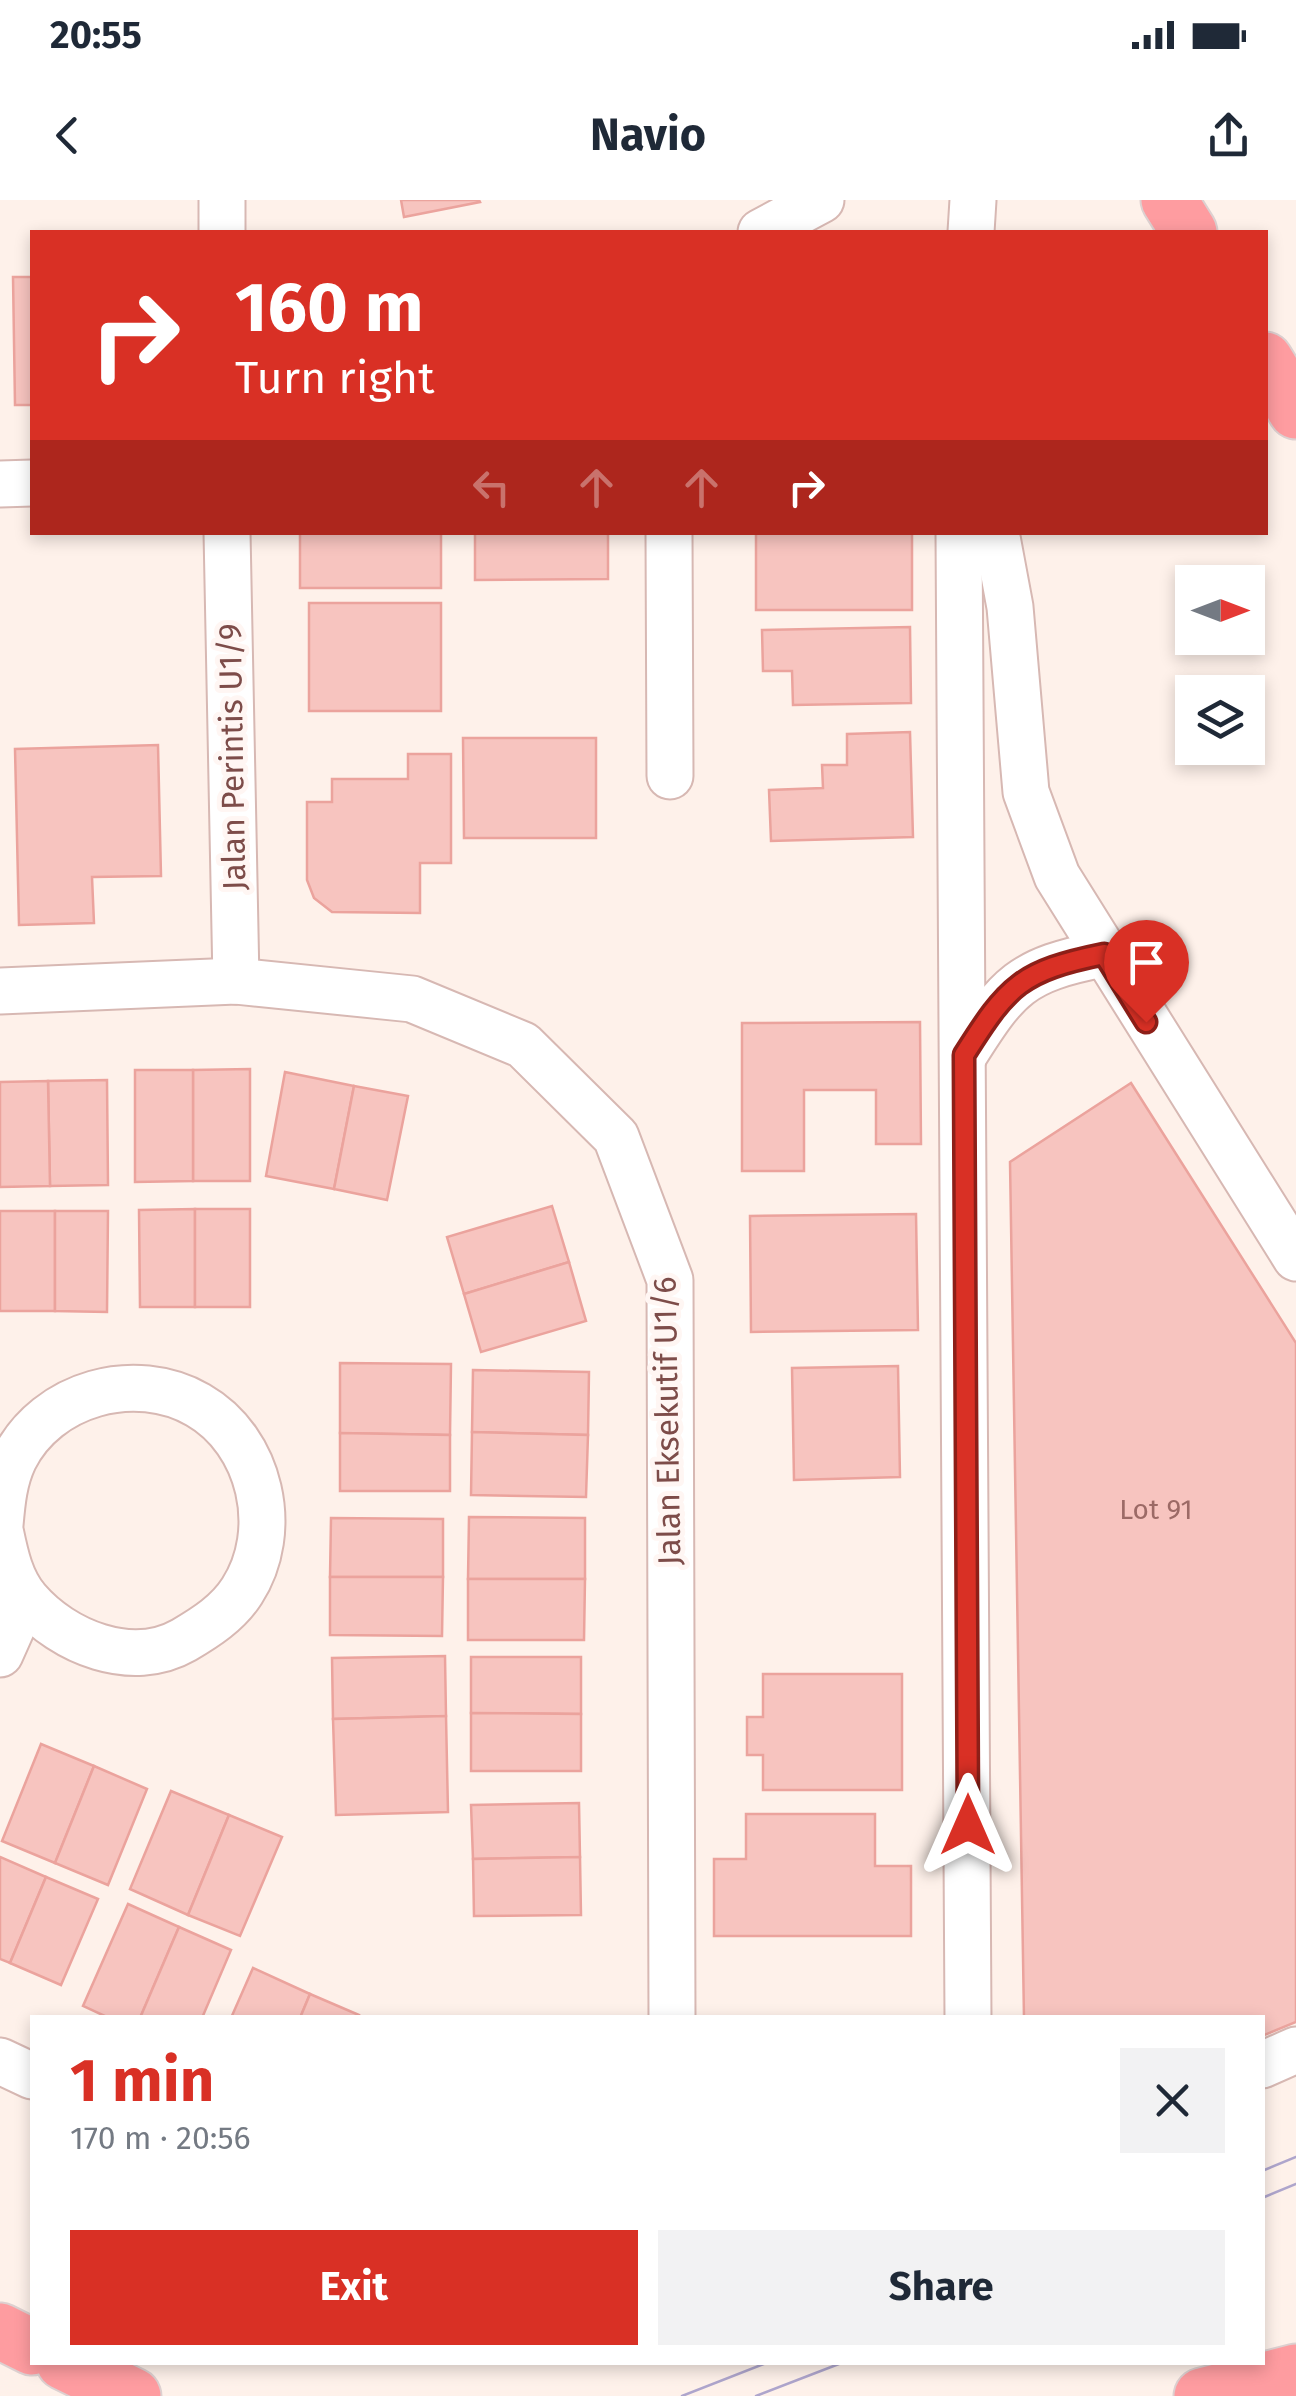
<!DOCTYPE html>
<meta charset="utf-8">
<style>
body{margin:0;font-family:"Fira Sans",sans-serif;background:#f2f2f3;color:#1f2937;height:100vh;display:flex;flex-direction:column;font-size:38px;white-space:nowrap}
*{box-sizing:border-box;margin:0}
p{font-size:32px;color:#747a83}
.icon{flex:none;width:55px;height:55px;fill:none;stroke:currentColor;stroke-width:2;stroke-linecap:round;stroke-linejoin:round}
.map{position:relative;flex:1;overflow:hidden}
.sheet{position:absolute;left:30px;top:1815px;width:1235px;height:350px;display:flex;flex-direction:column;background:#fff;border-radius:0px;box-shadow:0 5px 15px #0003}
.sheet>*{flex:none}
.hud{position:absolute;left:30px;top:30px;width:1238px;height:305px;border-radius:0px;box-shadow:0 5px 15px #0003;background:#d93025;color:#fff;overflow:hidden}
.needle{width:65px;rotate:90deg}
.controls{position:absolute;left:1175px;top:365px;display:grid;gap:20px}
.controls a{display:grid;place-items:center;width:90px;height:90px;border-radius:0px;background:#fff;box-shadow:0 5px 15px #0003;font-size:50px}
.pin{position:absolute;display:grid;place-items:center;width:85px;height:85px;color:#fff;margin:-102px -42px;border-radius:50% 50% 50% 0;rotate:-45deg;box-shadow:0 0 10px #0007}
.pin .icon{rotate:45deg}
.me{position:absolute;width:110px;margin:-55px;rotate:0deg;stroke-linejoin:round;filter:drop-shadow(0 0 8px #0008)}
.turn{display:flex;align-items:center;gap:35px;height:210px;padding:0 40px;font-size:45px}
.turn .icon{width:130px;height:130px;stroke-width:2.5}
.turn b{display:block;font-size:70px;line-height:85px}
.lanes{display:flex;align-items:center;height:95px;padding:0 40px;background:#0003;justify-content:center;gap:50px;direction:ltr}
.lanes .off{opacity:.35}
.round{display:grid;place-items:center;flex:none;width:105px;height:105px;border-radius:0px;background:#f2f2f3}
.summary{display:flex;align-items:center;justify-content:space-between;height:170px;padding:0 40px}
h1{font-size:60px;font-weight:700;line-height:75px;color:#d93025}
.action{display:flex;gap:20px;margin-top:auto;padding:20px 40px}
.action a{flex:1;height:115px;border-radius:0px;background:#d93025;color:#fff;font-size:40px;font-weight:700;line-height:115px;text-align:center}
.action a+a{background:#f2f2f3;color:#1f2937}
.status{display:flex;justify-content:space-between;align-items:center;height:70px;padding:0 50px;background:#fff;direction:ltr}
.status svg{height:28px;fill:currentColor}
header{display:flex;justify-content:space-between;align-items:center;height:130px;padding:0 40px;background:#fff;font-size:45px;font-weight:700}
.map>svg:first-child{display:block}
.building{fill:#f7c4bf;stroke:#eba39d;stroke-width:2.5}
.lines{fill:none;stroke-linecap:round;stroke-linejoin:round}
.street-casing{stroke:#d7b8b3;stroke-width:49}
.highway-casing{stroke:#ddd0d0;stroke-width:59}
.street{stroke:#fff;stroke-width:45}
.highway{stroke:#fe9ca0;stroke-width:55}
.tram{stroke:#aea5cc;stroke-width:2.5}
.route-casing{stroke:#8d1f18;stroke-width:25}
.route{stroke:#d93025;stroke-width:18}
.labels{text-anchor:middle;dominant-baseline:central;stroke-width:10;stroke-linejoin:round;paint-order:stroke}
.number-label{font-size:28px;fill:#9c6a66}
.street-label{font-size:32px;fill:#7d4c49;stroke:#fff6f3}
</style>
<div class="status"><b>20:55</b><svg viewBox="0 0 49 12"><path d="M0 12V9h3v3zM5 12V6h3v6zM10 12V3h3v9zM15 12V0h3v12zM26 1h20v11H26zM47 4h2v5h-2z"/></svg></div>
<header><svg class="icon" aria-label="back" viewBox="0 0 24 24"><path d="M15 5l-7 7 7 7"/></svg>Navio<svg class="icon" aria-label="share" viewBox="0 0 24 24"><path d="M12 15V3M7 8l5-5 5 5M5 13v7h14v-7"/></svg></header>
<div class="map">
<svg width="1296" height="2196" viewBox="0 0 1296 2196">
<rect width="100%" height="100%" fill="#fef1ea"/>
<g class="building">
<polygon points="401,0 479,0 480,2 404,17"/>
<polygon points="13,77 32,77 32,205 15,205"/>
<rect x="300" y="332" width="141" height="56"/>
<polygon points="475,332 608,332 608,379 475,380"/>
<rect x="756" y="332" width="156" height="78"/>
<rect x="309" y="403" width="132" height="108"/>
<polygon points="910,427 911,503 793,505 792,471 763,471 762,430"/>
<polygon points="910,532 913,637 771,641 769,590 823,588 822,565 847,565 847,534"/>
<polygon points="463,538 596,538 596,638 464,638"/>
<polygon points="158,545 161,676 92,677 94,723 19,725 15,549"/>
<polygon points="408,554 451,554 451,663 420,663 420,713 332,712 314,698 307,680 307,602 332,602 332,579 408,579"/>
<polygon points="920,822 921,944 876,944 876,890 804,890 804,971 742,971 742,823"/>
<polygon points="250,869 250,981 193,981 193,870"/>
<polygon points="135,870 193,870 193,981 135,982"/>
<polygon points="285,872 354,886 334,989 266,976"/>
<polygon points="107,880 108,985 50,986 48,881"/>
<polygon points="48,881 50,986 0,987 0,882"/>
<polygon points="1131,883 1296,1143 1296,1822 1262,1836 1262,1818 1024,1818 1010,962"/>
<polygon points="354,886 408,896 387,1000 334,989"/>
<polygon points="552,1006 569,1062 464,1094 447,1037"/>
<polygon points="195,1009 195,1107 140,1107 139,1010"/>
<rect x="195" y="1009" width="55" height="98"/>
<rect x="0" y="1011" width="55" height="100"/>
<polygon points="55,1011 108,1011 107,1112 55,1111"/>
<polygon points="916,1014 918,1130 751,1132 750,1016"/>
<polygon points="569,1062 586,1121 481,1152 464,1094"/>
<polygon points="340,1163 451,1164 450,1235 340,1233"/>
<polygon points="898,1166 900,1277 794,1280 792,1168"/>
<polygon points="473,1170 589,1172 588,1235 472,1232"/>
<polygon points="472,1232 588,1235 586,1297 471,1295"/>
<polygon points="340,1233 450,1235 450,1291 340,1291"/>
<polygon points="469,1317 585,1318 585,1379 468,1379"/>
<polygon points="331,1318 443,1319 443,1377 330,1377"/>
<polygon points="330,1377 443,1377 442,1436 330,1435"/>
<polygon points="468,1379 585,1379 584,1440 468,1440"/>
<polygon points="445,1456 446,1516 333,1519 332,1458"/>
<polygon points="471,1457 581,1457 581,1514 471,1513"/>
<polygon points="763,1474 902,1474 902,1590 763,1590 763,1555 747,1555 747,1517 763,1517"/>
<polygon points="471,1513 581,1514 581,1571 471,1571"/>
<polygon points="446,1516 448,1612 336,1615 333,1519"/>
<polygon points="41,1544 94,1566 55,1663 2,1641"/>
<polygon points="94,1566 147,1589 108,1685 55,1663"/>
<polygon points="171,1591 229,1615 188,1715 130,1689"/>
<polygon points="579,1603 580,1657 473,1659 471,1605"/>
<polygon points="746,1614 875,1614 875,1666 911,1666 911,1736 714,1736 714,1659 746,1659"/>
<polygon points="229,1615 282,1637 240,1736 188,1715"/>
<polygon points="0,1657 46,1677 10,1763 0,1759"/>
<polygon points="580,1657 581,1715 474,1716 473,1659"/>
<polygon points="46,1677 98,1699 61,1785 10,1763"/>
<polygon points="128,1704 179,1727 140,1818 109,1818 83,1806"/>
<polygon points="179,1727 231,1750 202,1818 140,1818"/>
<polygon points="253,1768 310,1794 300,1818 231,1818"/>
<polygon points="310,1794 359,1815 358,1818 300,1818"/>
</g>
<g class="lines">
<defs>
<g id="street">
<polyline points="222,0 222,32"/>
<polyline points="761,32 821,0"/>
<polyline points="971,32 973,0"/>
<polyline points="0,284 32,283"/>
<polyline points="227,332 236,781"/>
<polyline points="669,332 670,576"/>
<polyline points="959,332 968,1818"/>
<polyline points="996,332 1010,407 1026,592 1057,676 1296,1058"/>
<polyline points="0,791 236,781 412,799 523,845 616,937 670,1080 672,1818"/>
<path d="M964,855C1008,785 1021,770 1103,754"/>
<path d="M0,1325C2,1302 4,1280 14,1259C47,1193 135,1169 198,1205C261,1241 281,1331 242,1391C228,1413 206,1427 184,1440C132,1470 63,1442 27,1400C10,1380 5,1354 0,1330"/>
<polyline points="0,1454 25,1398"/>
<polyline points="0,1861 32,1876"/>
<polyline points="1262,1865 1296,1850"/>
</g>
<g id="highway">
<polyline points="1169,0 1189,32"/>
<polyline points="1265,160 1296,211"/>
<polyline points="0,2131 32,2147"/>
<polyline points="64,2162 133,2196"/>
<polyline points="1202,2196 1296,2172"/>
</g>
</defs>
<use href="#street" class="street-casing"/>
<use href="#highway" class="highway-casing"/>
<use href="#street" class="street"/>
<use href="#highway" class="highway"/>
<g class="tram">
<polyline points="1262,1971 1296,1957"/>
<polyline points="1262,1998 1296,1984"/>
<polyline points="682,2196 769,2162"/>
<polyline points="756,2196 844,2162"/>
</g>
</g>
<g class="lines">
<defs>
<path id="route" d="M968,1625L964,855C1008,785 1021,771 1104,754L1146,822"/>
</defs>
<use href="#route" class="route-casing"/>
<use href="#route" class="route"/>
</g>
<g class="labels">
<g class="number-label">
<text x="1156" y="1309">Lot 91</text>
</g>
<g class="street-label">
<text transform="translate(232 557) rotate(-91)">Jalan Perintis U1/9</text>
<text transform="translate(667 1221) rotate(-91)">Jalan Eksekutif U1/6</text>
</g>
</g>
</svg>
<div class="controls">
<a><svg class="needle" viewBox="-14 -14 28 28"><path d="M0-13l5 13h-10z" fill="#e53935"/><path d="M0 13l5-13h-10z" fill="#747a83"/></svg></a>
<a><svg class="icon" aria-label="layers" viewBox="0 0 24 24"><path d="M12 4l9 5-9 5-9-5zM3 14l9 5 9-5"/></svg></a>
</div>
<div class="pin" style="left:1146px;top:822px;background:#d93025"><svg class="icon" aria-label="arrive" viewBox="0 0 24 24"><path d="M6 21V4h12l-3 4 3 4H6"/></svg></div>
<svg class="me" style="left:968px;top:1625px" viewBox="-20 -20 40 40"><path d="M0-17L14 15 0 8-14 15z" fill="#d93025" stroke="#fff" stroke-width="4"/></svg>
<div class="hud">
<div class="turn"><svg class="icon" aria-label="right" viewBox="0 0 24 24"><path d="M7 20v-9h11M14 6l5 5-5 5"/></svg><div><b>160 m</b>Turn right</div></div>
<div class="lanes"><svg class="icon off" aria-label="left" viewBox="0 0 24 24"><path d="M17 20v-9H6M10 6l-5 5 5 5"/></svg><svg class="icon off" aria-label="ahead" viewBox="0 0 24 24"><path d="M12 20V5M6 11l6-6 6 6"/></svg><svg class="icon off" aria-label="ahead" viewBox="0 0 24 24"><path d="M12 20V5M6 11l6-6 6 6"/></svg><svg class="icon" aria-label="right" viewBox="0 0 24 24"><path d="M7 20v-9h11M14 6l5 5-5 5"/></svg></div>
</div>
<section class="sheet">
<div class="summary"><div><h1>1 min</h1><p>170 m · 20:56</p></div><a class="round"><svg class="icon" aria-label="close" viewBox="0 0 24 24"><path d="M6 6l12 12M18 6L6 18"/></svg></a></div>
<div class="action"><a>Exit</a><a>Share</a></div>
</section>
</div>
